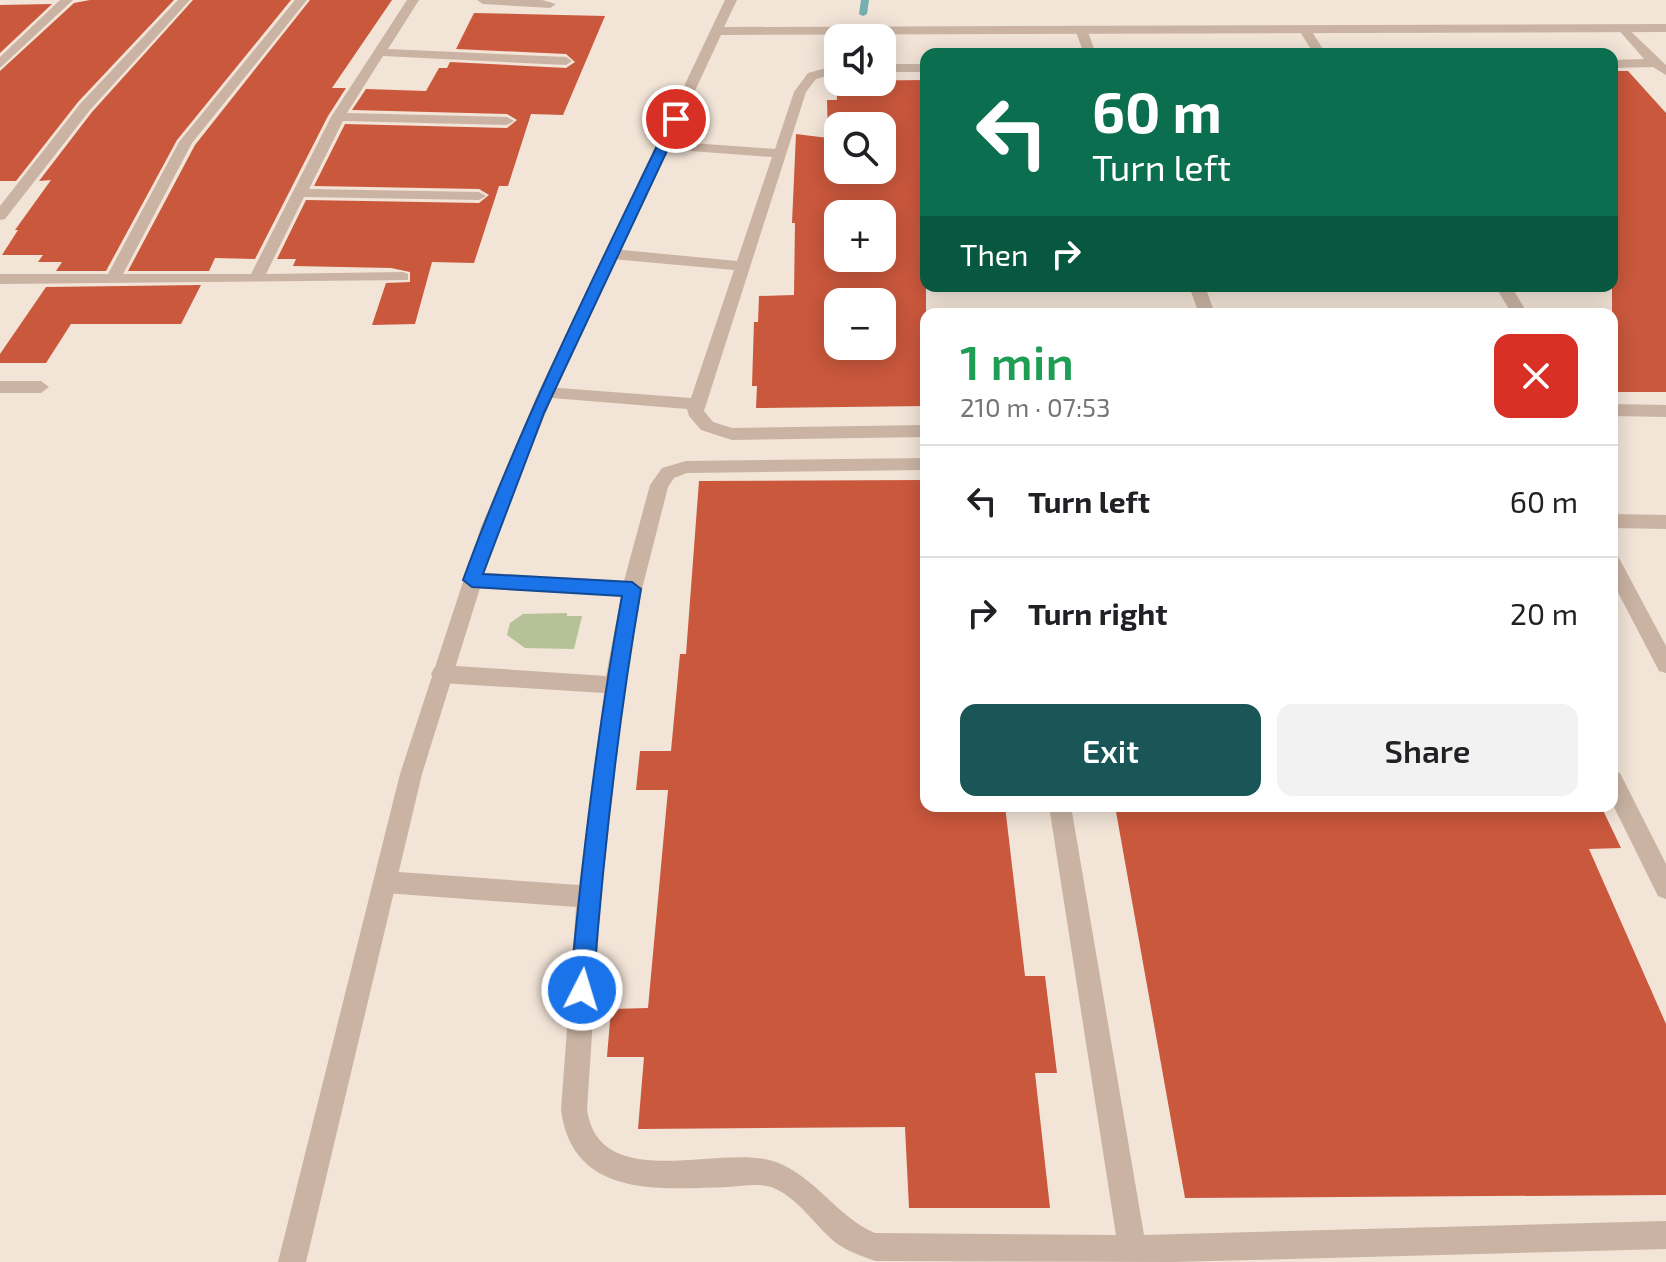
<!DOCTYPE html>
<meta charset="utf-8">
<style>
body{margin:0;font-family:"Exo 2",sans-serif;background:#f2f2f2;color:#202124;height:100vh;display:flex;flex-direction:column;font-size:30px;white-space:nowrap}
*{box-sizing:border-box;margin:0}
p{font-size:26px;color:#757577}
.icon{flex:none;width:44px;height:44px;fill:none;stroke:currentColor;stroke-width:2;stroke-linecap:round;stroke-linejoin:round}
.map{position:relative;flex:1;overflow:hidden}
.sheet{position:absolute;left:920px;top:308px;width:698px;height:504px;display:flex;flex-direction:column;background:#fff;border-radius:16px;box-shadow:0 4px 20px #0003}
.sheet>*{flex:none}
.guide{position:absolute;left:920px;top:48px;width:698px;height:244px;border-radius:16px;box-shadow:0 4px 20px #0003;background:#0b6e4f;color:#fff;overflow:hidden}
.buttons{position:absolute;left:824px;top:24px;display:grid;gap:16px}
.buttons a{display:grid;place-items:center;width:72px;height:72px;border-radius:16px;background:#fff;box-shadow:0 4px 20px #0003;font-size:40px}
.pin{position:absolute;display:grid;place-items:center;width:68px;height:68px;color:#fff;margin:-34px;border:4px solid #fff;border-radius:50%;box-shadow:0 2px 8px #0007}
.me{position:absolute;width:88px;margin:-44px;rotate:5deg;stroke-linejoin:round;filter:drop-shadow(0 0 6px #0008)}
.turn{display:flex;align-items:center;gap:28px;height:168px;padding:0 40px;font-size:36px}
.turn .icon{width:104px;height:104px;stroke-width:2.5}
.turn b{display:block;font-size:56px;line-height:68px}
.then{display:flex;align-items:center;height:76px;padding:0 40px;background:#0003;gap:16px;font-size:30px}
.round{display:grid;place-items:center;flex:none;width:84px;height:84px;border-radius:16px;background:#f2f2f2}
.headline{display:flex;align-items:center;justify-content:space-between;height:136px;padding:0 40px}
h1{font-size:48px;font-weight:600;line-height:60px;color:#1e9e55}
.primary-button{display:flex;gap:16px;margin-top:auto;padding:16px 40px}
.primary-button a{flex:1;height:92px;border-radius:16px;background:#1a5657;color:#fff;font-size:32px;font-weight:600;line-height:92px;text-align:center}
.primary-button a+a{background:#f2f2f2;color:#202124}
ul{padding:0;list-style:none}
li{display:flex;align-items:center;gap:24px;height:112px;padding:0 40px;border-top:2px solid #e0e0e0}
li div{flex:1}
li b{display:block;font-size:30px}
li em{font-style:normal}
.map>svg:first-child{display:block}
.green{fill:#b5c197}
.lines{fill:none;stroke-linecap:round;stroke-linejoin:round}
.stream{fill:#75afaf;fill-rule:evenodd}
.building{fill:#ca583d;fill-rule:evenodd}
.service{fill:#cab3a3;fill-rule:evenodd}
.minor{fill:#cab3a3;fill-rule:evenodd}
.route{fill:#1a73e8;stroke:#114b97;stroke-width:2}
</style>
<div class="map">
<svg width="1666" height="1262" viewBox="0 0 1666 1262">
<rect width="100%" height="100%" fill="#f2e4d7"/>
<polygon class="green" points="567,613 567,616 582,616 574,649 525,648 507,635 510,623 523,614"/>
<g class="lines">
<polygon class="stream" points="861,0 869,0 867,14 863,16 859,14"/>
</g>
<g class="building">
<polygon points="90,0 174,0 78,102 16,181 0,181 0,71 74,3"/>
<polygon points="193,0 291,0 177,140 106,271 56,271 62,262 38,262 43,255 2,255 18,230 15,230 51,180 39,181 92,112"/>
<polygon points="310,0 392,0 332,88 346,88 328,116 255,259 215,258 209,271 128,271 195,145"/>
<polygon points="52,4 0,53 0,5"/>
<polygon points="474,13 605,16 563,115 531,114 508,186 499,186 474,263 432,262 415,324 372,325 386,283 410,282 410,272 391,268 293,266 296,259 277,259 306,200 479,203 489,195 479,189 314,186 345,124 507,128 517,120 507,114 352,110 366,89 426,91 439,68 447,68 450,62 566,68 575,62 566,54 456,49"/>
<polygon points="1612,71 1628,71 1666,113 1666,392 1612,392"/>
<path d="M926,80V406L756,408L757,386H752L754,322H758L759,296L794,295L795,223H792L796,134L828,138L827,100H837L836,81ZM838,126H882V170H838ZM838,214H882V258H838ZM838,302H882V346H838Z"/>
<polygon points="201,285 181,324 71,324 46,363 0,363 0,354 46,287"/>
<polygon points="926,480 926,806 1005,806 1025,976 1045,976 1057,1073 1035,1073 1050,1208 909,1208 905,1127 638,1129 644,1057 607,1057 611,1009 648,1008 668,790 636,790 640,751 671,751 680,654 686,654 699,481"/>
<polygon points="1115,806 1601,806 1621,848 1589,849 1666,1024 1666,1195 1185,1198"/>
</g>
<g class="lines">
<g class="service">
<polygon points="1623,24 1666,65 1666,75 1653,67 1612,68 1612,60 1644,59 1617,28"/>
<polygon points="1305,26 1309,27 1326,54 1314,54 1299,30"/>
<polygon points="1082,28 1088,32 1096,54 1084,54 1076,32"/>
<rect x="882" y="64" width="44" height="8"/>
<polygon points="838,65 838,73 816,79 806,92 704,411 713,422 732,428 926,425 926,437 732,440 701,430 689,416 687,409 540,397 538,393 540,389 546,387 691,398 734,270 612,259 604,254 612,249 737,261 772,157 664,149 657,145 664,141 775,149 794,92 808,73"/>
<polygon points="1189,286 1205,286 1215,314 1199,314"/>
<polygon points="1495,286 1511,286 1528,314 1512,314"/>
<polygon points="1612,404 1666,405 1666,417 1612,416"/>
<path d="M926,458V470L687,473L674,478L668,487L642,589L625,685L601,897L587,1110C600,1196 723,1142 776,1162C816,1177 837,1217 875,1233L1116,1235L1049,806H1071L1144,1235L1666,1221V1249L1173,1262L875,1261C862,1256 847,1251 836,1243C814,1225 798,1197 771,1187C759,1183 741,1186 728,1187C660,1189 573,1199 561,1110L576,907L385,893L377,890L373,882L377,874L385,871L579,885L604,693L441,683L434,680L431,674L434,668L441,665L606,676L621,596L472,588L465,585L462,580L465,575L472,572L624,581L650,485L662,468L686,461Z"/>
<polygon points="1612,514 1666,515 1666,529 1612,528"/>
<polygon points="1612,556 1619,558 1666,646 1666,673 1659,671 1612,581"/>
<polygon points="1612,770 1620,773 1666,864 1666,899 1658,896 1612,803"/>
</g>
<g class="minor">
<polygon points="60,0 73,0 0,68 0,57"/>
<polygon points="178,0 190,0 90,110 5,219 0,220 0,206 80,104"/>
<polygon points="295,0 307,0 192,143 123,274 251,274 331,117 407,0 419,0 388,49 566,57 572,61 566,65 383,56 347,113 507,117 514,121 507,125 343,121 309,189 479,192 486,196 479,200 304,197 266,274 403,272 408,274 408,280 0,284 0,274 108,274 179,142"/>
<polygon points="477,0 542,0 556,4 550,8 483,4"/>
<polygon points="725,0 737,0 724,27 1666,24 1666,32 721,35 554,393 499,527 422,774 306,1262 278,1262 400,774 481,527 538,393"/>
<polygon points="0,381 41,381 49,387 41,393 0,393"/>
</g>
</g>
<path class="route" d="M676,116L682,119L544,413L483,574L632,582L641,589C618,722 603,856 593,990L590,998L582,1002L574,998L570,990C582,858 598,726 622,596L472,587L463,580C521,421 597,271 670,119Z"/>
</svg>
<div class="buttons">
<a><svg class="icon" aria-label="sound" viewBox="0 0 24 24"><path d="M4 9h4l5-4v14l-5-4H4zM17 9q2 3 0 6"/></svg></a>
<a><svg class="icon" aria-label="search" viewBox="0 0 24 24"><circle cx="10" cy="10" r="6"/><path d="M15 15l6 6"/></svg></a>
<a>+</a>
<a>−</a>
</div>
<div class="pin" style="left:676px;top:119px;background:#d93025"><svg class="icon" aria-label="arrive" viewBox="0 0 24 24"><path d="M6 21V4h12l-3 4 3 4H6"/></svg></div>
<svg class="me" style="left:582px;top:990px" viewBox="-20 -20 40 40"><circle r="17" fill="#1a73e8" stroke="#fff" stroke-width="3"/><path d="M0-11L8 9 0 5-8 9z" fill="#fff"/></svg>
<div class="guide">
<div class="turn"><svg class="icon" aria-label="left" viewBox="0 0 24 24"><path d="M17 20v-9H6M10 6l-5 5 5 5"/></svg><div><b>60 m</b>Turn left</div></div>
<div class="then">Then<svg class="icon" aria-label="right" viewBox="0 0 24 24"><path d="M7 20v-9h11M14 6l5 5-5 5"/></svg></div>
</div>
<section class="sheet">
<div class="headline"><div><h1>1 min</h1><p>210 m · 07:53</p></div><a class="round" style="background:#d93025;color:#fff"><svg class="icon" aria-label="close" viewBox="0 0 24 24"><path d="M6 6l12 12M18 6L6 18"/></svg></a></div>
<ul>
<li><svg class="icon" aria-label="left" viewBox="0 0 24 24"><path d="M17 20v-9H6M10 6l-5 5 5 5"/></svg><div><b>Turn left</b></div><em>60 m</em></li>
<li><svg class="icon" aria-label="right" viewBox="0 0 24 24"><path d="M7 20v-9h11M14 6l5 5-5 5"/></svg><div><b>Turn right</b></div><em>20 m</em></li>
</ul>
<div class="primary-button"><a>Exit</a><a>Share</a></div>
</section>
</div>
